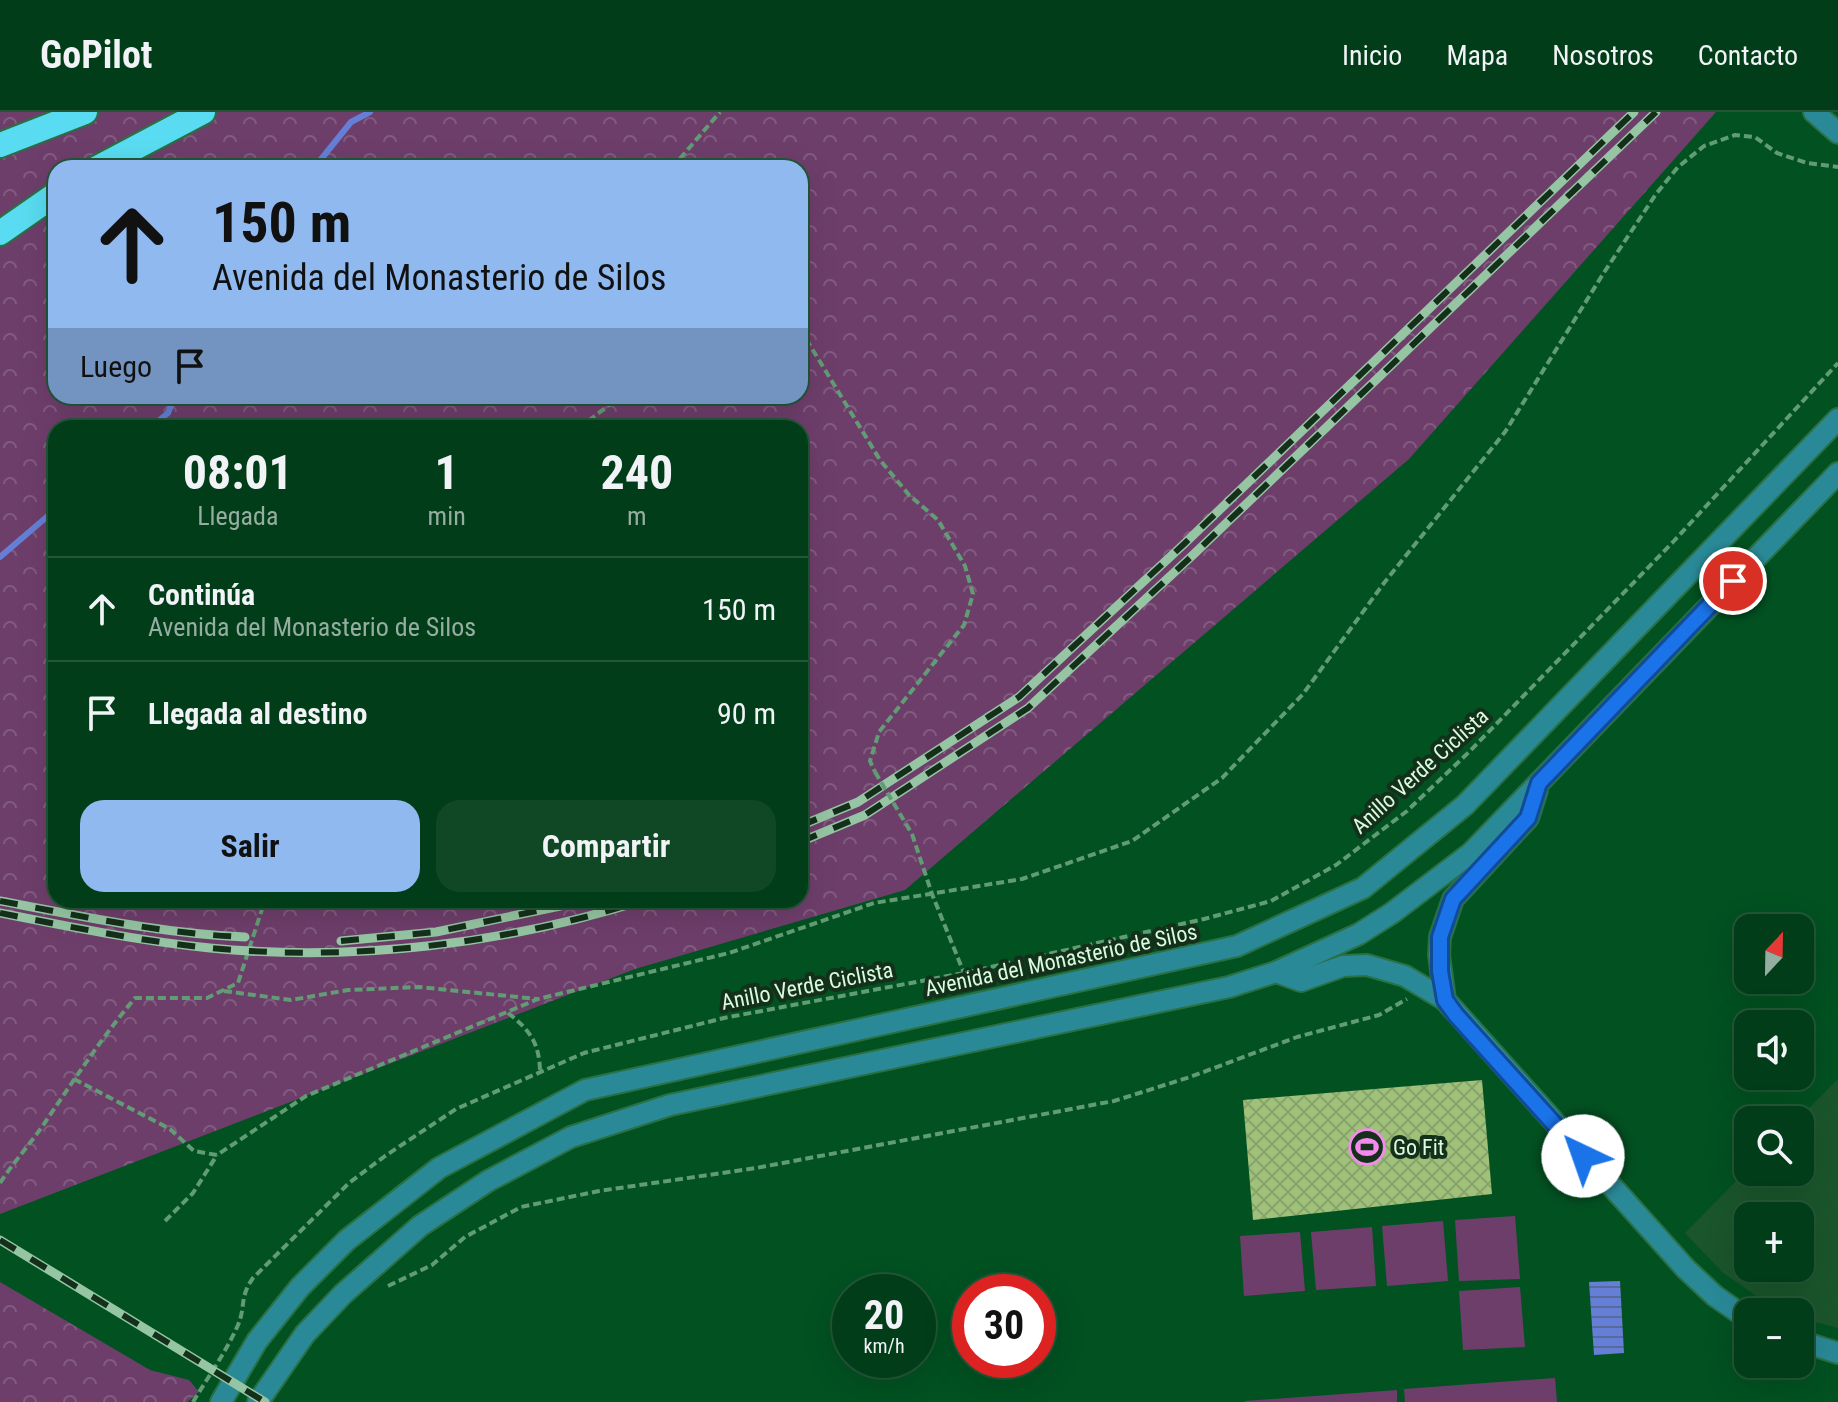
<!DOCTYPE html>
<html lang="es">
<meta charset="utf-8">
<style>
body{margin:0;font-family:"Roboto Condensed",sans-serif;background:#104826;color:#f1f3f6;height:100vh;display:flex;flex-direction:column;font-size:30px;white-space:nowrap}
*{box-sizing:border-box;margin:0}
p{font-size:26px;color:#96aea2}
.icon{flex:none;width:44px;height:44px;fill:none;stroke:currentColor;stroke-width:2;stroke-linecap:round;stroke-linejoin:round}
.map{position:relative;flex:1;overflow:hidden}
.panel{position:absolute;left:48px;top:308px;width:760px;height:488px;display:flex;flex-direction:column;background:#023d19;border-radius:24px;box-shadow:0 8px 32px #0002,0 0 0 2px #235638}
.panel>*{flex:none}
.banner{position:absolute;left:48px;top:48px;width:760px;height:244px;border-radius:24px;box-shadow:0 8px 32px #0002,0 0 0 2px #235638;background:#90b9f0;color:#111;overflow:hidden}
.needle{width:52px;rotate:22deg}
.controls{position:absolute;left:1734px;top:802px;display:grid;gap:16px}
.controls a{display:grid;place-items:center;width:80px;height:80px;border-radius:16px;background:#023d19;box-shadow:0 8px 32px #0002,0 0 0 2px #235638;font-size:40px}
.speed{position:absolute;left:832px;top:1162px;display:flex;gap:16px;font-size:40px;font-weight:700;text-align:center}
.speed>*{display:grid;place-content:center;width:104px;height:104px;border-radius:50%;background:#023d19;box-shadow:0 8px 32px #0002,0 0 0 2px #235638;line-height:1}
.speed small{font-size:20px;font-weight:400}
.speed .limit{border:12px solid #d22;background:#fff;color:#111}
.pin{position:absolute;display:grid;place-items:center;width:68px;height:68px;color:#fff;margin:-34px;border:4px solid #fff;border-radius:50%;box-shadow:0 2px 8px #0007}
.me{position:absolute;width:88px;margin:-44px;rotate:318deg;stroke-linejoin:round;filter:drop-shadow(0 0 6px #0008)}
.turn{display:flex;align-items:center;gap:28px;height:168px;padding:0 32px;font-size:36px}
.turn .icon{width:104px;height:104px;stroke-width:2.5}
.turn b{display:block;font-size:56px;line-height:68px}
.then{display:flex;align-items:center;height:76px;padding:0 32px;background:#0003;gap:16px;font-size:30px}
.eta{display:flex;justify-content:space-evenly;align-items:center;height:136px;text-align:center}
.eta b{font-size:48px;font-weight:700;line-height:56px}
.cta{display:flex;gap:16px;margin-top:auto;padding:16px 32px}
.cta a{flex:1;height:92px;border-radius:24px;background:#90b9f0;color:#111;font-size:32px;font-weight:700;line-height:92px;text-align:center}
.cta a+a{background:#104826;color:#f1f3f6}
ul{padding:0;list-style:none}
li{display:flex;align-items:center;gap:24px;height:104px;padding:0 32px;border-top:2px solid #235638}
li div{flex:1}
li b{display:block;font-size:30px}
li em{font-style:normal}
header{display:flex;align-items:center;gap:48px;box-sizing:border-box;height:112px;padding:0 40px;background:#023d19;border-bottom:2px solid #235638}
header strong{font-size:38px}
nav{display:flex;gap:44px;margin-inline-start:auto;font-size:28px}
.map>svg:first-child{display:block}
.built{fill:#1b552b;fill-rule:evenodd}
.grass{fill:#6e3e6b}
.forest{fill:url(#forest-crowns);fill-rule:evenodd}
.water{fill:url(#water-rules)}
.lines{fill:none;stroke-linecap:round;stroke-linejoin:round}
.stream{stroke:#657fd6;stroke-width:6}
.building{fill:url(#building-cross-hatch)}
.minor-casing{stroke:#297043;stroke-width:24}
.highway-casing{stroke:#297043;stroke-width:28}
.path{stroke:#619c74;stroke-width:4;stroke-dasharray:8 4;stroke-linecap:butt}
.minor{stroke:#2a8997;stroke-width:20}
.highway{stroke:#59dcf1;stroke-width:24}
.rail-casing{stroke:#95c5a2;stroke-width:9}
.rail{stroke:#14301a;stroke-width:6;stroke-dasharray:18;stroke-linecap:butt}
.path-bridge{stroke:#619c74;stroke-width:4;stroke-dasharray:8 4;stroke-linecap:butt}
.route-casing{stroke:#114b97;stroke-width:20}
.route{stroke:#1a73e8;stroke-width:14}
.labels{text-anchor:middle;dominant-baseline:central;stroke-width:8;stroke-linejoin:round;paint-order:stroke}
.street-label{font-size:22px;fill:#d9fbde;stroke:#14301a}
.poi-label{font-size:22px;fill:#d9fbde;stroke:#14301a;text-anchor:start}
</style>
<header>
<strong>GoPilot</strong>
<nav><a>Inicio</a><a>Mapa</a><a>Nosotros</a><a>Contacto</a></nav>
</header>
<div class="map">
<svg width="1838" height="1290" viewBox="0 0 1838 1290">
<defs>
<pattern id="forest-crowns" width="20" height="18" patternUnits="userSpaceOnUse" patternTransform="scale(2)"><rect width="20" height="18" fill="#6e3e6b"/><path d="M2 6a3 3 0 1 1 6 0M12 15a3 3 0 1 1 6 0" fill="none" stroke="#825b80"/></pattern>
<pattern id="water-rules" width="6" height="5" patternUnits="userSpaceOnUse" patternTransform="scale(2)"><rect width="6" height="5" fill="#657fd6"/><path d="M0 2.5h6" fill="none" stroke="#576a9b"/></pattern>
<pattern id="building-cross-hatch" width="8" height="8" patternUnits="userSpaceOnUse" patternTransform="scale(2)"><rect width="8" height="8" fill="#9fc179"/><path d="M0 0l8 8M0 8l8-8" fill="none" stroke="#88a46c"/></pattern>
</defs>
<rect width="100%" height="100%" fill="#025121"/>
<path class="built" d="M1838,967V1216L1815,1210L1800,1204V1200H1791L1762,1188L1722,1160L1685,1121L1748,1057V1060H1800V1008H1797ZM1748,1104H1800V1156H1748Z"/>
<g class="grass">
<polygon points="1515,1104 1520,1167 1459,1169 1455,1108"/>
<polygon points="1443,1109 1448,1169 1387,1174 1382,1114"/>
<polygon points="1372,1115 1376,1174 1316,1178 1311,1120"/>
<polygon points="1300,1120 1305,1179 1244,1184 1240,1124"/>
<polygon points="1520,1175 1525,1235 1463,1238 1459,1179"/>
<polygon points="1555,1266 1557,1290 1405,1290 1404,1277"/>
<polygon points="1397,1278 1397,1290 1245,1290 1245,1289"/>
</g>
<g class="forest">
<path d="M0,0H1716L1409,347L905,778L635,857L0,1102ZM56,56H800V284H56ZM56,316H800V788H56Z"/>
<polygon points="0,1170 150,1258 189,1268 199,1280 187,1290 0,1290"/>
</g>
<polygon class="water" points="1620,1169 1624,1241 1594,1243 1589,1170"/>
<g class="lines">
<g class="stream">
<polyline points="314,56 351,10 370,0"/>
<polyline points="150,316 168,301 175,284"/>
<polyline points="0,445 56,397"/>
</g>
</g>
<polygon class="building" points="1482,968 1492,1082 1253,1108 1243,988"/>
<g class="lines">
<defs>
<g id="minor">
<polyline points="1814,0 1838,21"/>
<polyline points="1276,860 1301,869 1343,854 1367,853 1405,864 1445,888 1686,1157 1715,1184 1748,1207"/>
<polyline points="1445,888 1439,843 1440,825 1453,787 1528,706 1537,678"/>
<polyline points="1800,1229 1838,1241"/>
<polyline points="221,1290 257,1229 300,1175 347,1128 439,1056 585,978 1237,834 1363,776 1465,693 1838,307"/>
<polyline points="258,1290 305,1222 343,1182 420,1114 488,1069 571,1025 670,993 1229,875 1276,860 1359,822 1392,801 1471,741 1838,361"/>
</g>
<g id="highway">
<polyline points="0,33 85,0"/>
<polyline points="97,56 203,0"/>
<polyline points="0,121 56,82"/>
</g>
</defs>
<use href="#minor" class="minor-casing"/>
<use href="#highway" class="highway-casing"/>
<g class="path">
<polyline points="672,56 720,0"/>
<polyline points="800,217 880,348 909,383 938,408 965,454 973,482 964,513 879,620 870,649 875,660"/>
<polyline points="579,316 621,284"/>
<polyline points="912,722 932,782 964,861"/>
<polyline points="224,879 291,888 348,878 419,875 537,887"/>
<path d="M508,901C530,918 539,931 540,958"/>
<polyline points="74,967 170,1017 194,1039 217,1043 306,984 538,887 729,841 874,791 1022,767 1132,729 1222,666 1303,582 1384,471 1505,320 1603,162 1656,82 1678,55 1704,34 1735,23 1755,25 1777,41 1807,51 1838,55"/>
<path d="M0,1071C15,1048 33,1029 48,1006C76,965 103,924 135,886H207L238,871L265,788"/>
<polyline points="165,1109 193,1081 217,1043"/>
<polyline points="388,1174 432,1153 465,1125 521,1095 599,1079 756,1056 1114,989 1190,965 1297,925 1379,903 1407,887"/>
<path d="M193,1290C208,1265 226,1240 238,1213C246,1194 239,1186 253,1166L349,1071L385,1044L456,997L584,941L724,906L964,861L1204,807L1271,789L1336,753L1407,699L1469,640L1673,430L1838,251"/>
</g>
<use href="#minor" class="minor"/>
<use href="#highway" class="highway"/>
<defs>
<g id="rail">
<polyline points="800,714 858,690 1019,585 1184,432 1634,0"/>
<polyline points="800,730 865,703 1028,596 1194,442 1656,0"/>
<path d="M0,789C81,804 163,822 245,825"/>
<path d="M0,801C70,815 140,829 210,836C355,850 506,832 644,788"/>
<polyline points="341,829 436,820 589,788"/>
<polyline points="0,1128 265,1290"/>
</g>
</defs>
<use href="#rail" class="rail-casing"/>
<use href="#rail" class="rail"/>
<polyline class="path-bridge" points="875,660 912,722"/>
</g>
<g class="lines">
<defs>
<polyline id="route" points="1583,1044 1456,903 1445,888 1440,859 1440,825 1453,787 1528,706 1539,671 1733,469"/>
</defs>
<use href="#route" class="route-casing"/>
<use href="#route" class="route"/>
</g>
<defs>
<symbol id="stadium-ring" viewBox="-11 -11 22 22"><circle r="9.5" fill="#14301a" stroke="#f589ee" stroke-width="1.5"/><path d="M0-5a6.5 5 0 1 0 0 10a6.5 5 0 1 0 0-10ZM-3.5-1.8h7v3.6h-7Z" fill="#f589ee"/></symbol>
</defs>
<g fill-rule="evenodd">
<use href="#stadium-ring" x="1347" y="1015" width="40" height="40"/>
</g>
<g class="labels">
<g class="street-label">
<text transform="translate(1420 659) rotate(-42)">Anillo Verde Ciclista</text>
<text transform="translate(1061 848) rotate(-12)">Avenida del Monasterio de Silos</text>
<text transform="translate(807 874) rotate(-11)">Anillo Verde Ciclista</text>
</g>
<g class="poi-label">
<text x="1393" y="1035">Go Fit</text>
</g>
</g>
</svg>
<div class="controls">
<a><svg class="needle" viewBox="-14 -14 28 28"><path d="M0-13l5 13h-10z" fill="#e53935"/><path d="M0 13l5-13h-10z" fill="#96aea2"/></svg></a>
<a><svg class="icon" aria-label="sound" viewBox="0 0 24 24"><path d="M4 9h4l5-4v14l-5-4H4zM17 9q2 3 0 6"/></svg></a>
<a><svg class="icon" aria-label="search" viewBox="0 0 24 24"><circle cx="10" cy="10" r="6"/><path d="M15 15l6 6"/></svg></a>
<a>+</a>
<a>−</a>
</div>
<div class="speed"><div>20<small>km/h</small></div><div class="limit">30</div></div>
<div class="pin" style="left:1733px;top:469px;background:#d93025"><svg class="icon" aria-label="arrive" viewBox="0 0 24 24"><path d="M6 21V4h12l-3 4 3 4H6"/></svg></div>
<svg class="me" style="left:1583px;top:1044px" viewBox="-20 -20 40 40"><circle r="19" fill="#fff"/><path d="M0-13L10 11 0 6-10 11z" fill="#1a73e8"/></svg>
<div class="banner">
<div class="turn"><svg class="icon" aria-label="ahead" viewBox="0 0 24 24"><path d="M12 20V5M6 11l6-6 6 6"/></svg><div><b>150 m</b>Avenida del Monasterio de Silos</div></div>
<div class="then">Luego<svg class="icon" aria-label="arrive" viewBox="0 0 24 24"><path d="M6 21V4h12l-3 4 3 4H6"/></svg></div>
</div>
<section class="panel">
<div class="eta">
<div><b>08:01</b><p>Llegada</p></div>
<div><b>1</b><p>min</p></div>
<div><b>240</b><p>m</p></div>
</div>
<ul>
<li><svg class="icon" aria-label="ahead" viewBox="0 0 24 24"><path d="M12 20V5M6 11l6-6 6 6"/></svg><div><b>Continúa</b><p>Avenida del Monasterio de Silos</p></div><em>150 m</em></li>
<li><svg class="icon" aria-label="arrive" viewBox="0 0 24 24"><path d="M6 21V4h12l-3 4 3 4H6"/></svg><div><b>Llegada al destino</b></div><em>90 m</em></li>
</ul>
<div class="cta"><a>Salir</a><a>Compartir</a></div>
</section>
</div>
